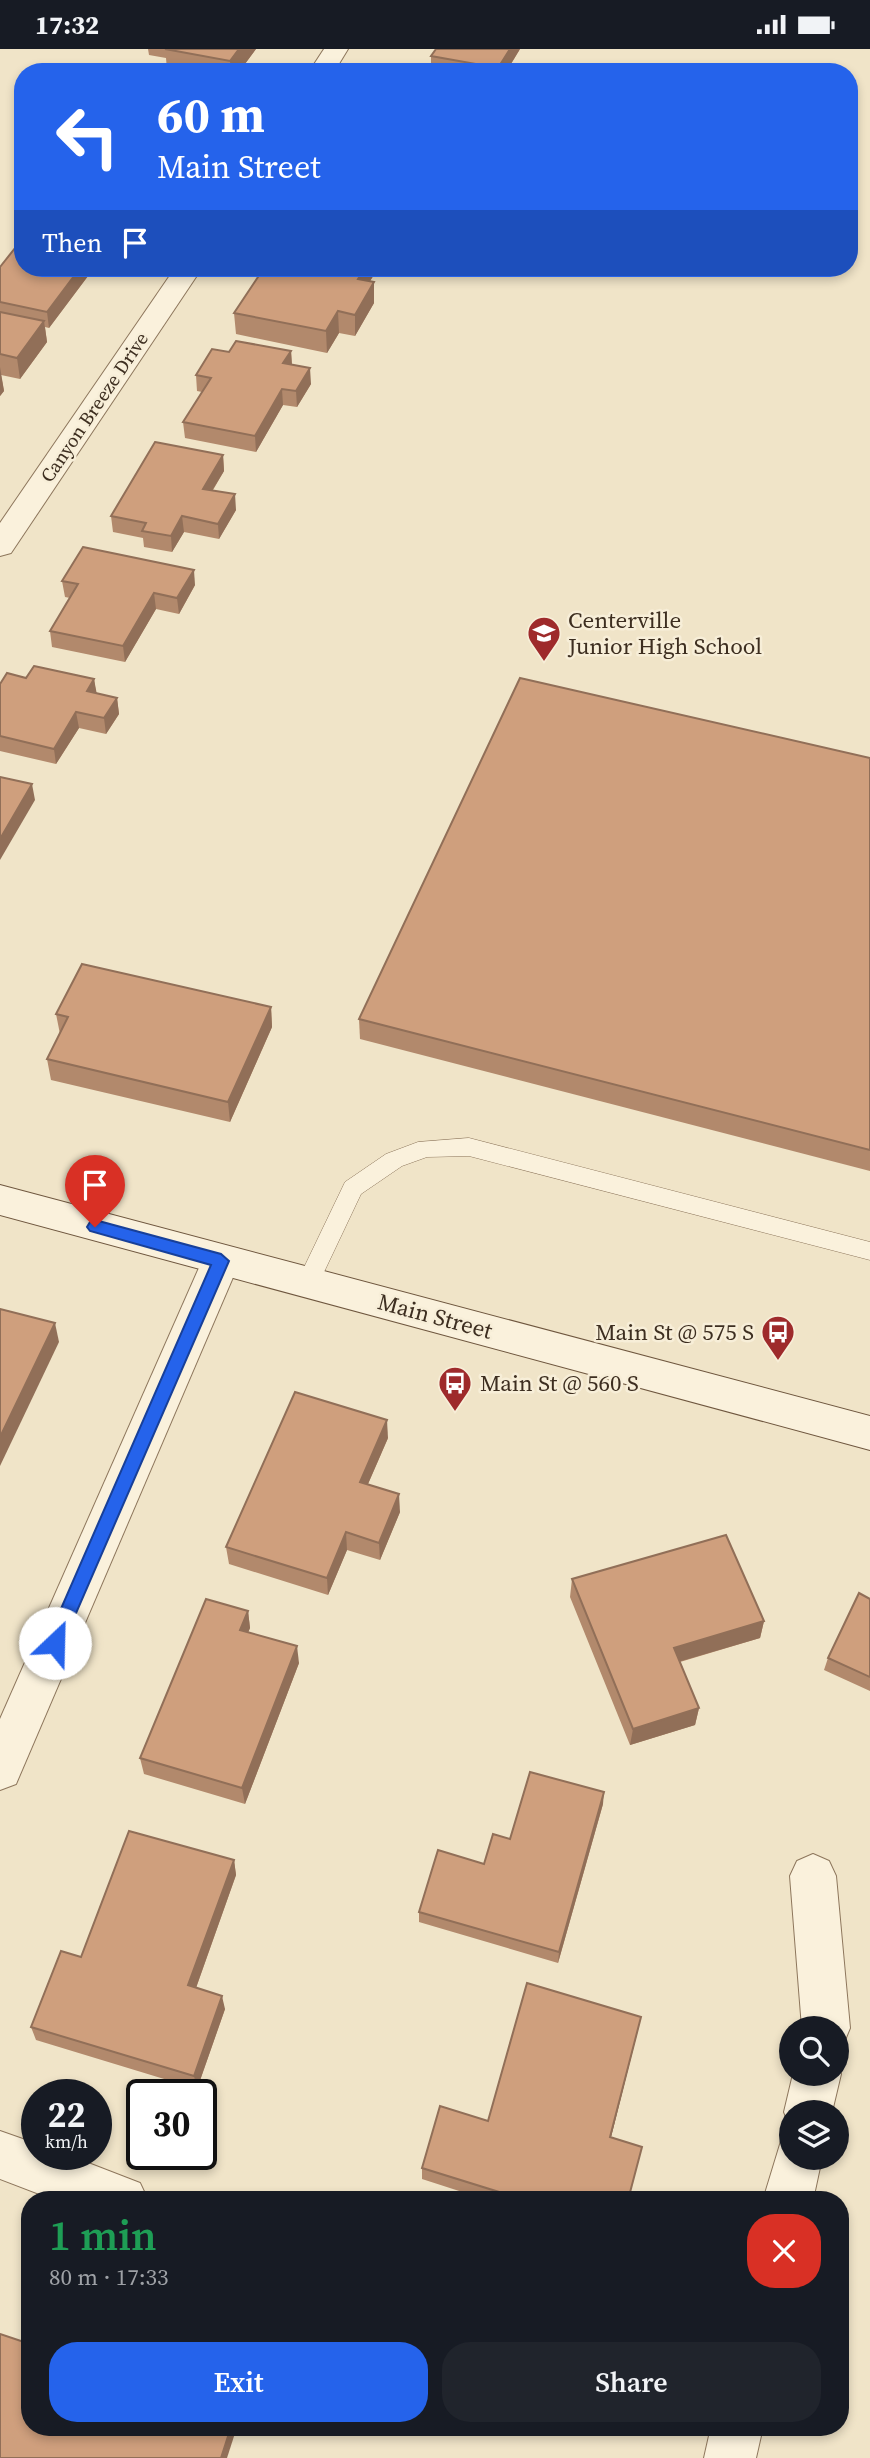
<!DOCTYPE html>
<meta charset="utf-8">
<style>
body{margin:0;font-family:"Source Serif 4",serif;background:#20242c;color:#f1f3f6;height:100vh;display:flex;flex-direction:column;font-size:26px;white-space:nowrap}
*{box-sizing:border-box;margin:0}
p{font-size:23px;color:#9ea1a6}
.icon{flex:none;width:38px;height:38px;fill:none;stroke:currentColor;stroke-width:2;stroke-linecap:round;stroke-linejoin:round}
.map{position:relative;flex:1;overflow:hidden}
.side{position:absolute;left:21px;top:2142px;width:828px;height:245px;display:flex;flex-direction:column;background:#171b24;border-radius:28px;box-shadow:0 4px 10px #0003}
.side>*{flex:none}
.banner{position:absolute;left:14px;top:14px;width:844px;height:214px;border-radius:28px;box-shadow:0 4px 10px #0003;background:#2563eb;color:#fff;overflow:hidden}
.buttons{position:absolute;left:779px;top:1967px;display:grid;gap:14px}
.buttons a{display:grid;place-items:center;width:70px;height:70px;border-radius:50%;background:#171b24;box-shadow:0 4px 10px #0003;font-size:35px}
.speed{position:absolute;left:21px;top:2030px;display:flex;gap:14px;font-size:35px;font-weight:700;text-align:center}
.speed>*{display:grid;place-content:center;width:91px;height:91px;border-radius:50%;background:#171b24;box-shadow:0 4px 10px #0003;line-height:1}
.speed small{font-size:18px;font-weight:400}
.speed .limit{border:4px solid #111;border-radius:10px;background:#fff;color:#111}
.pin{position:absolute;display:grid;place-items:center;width:60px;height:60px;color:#fff;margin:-72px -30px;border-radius:50% 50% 50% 0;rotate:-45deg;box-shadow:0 0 7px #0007}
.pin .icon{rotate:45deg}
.me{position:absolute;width:77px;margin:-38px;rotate:24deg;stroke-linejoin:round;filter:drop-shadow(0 0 5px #0008)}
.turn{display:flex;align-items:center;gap:24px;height:147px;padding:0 28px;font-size:32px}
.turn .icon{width:91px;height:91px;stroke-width:2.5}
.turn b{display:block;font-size:49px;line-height:60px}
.then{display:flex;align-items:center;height:66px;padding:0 28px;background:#0003;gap:14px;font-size:26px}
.round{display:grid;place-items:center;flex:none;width:74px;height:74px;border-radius:28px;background:#20242c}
.summary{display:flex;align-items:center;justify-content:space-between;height:119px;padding:0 28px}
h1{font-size:42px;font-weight:600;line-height:52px;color:#1e9e55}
.action{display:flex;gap:14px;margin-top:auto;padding:14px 28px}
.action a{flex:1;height:80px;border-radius:28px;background:#2563eb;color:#fff;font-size:28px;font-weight:600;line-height:80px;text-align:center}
.action a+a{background:#20242c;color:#f1f3f6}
.status{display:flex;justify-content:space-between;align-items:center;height:49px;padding:0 35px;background:#171b24;direction:ltr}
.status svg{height:19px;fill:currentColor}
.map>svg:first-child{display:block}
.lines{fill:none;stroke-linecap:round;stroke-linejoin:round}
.lane-casing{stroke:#8d765c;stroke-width:1}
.street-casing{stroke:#8d765c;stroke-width:2}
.secondary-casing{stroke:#6f573f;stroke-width:2}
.lane{fill:#faf1dc;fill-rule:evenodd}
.street{fill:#faf1dc;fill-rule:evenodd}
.secondary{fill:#faf1dc;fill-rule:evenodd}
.wall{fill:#b2896c}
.shaded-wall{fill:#916f58}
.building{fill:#cf9f7d;stroke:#916f58;stroke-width:2}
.route{fill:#2563eb;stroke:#184099;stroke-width:2}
.labels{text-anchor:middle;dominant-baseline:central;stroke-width:5;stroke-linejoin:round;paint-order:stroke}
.far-street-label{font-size:19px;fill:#3d2e20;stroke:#f7eed8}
.poi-label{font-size:23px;fill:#3d2e20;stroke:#f7eed8;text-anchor:start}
.street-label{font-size:23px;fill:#3d2e20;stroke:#f7eed8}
</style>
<div class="status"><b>17:32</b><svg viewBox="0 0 49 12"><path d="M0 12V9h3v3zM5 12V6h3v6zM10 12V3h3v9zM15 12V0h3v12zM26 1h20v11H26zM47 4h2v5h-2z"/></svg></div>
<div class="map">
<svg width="870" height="2409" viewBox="0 0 870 2409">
<rect width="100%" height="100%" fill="#f0e4c8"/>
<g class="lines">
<defs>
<polygon id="lane" points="469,1089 870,1193 870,1211 469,1107 427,1108 402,1117 361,1145 316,1240 308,1242 300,1240 297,1233 345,1133 386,1105 418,1093"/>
<g id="street">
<polygon points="324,0 348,0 334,23 309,23"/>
<polygon points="175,219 202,219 11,504 0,507 0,474"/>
<polygon points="221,1196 235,1201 240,1212 16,1735 0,1741 0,1670 202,1212 207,1201"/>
<polygon points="813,1805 829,1812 836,1827 850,1979 843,1996 836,1998 836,1979 802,1979 790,1827 797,1812"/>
<polygon points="836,2014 841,2025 832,2063 791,2063 791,2080 784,2063 793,2025 836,2025"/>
<polygon points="0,2082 37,2095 37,2105 65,2105 140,2134 148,2151 55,2151 0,2130"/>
<polygon points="791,2087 791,2109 822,2109 813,2151 763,2151 781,2092"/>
<polygon points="711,2378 763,2378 756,2409 704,2409"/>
</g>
<polygon id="secondary" points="0,1136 870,1367 870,1401 0,1166"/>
</defs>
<use href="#lane" class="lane-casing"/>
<use href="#street" class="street-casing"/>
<use href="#secondary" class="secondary-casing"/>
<use href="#lane" class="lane"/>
<use href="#street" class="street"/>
<use href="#secondary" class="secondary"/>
</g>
<g class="wall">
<polygon points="148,0 256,0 239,23 175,23 167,21 166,9 149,6"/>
<polygon points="520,0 506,23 431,23 431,7"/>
<polygon points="0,218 94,219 49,279 45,278 47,293 20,330 1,326 4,342 0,347"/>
<polygon points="377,221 370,232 374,233 374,254 355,287 339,284 327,304 236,285 234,264"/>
<polygon points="291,302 292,316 311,335 297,358 283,356 256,403 185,389 183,373 202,343 197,342 196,326 229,303"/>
<polygon points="223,406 224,422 213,441 236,461 219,490 184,483 172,503 144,498 143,489 113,483 111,467"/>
<polygon points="62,532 195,536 179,565 156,560 125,613 52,598 50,582 70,549 65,548"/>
<polygon points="26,629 94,630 96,644 117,649 119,665 106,685 79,679 56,715 0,702 0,635"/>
<polygon points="870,709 870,1122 360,990 359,970"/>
<polygon points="271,958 272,978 230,1073 51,1031 47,1010 60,985 56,965"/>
<polygon points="388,1389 368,1435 400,1463 380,1511 347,1501 328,1546 229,1515 226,1498"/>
<polygon points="572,1530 764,1572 760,1589 680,1613 699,1659 695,1676 630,1696 570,1548"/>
<polygon points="870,1550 870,1642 824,1621 828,1609"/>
<polygon points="248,1562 250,1579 248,1583 299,1614 245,1755 144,1725 140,1709"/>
<polygon points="603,1755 558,1914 419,1873 419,1863 484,1815 510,1790"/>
<polygon points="234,1811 236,1826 196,1939 225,1960 197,2040 36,1991 31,1978 81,1908"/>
<polygon points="641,1968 611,2088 629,2151 487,2151 422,2130 422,2119 488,2072"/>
</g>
<g class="shaded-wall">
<polygon points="239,0 256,0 239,23 231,23 230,12"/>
<polygon points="510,0 520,0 506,23 498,23 498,19"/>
<polygon points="80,219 94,219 49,279 47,263"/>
<polygon points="365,219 377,219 377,221 358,251 358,230"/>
<polygon points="374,233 374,254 355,287 355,266"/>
<polygon points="338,262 339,284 327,304 326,282"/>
<polygon points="44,272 47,293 20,330 17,309"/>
<polygon points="291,302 292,318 283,314"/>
<polygon points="0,318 4,342 0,347"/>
<polygon points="310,319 311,335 297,358 296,342"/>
<polygon points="282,340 283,356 256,403 255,387"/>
<polygon points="223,406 224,422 204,455 203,440"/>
<polygon points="235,445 236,461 219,490 218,475"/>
<polygon points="182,467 184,483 172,503 171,487"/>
<polygon points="194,521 195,536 179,565 177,549"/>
<polygon points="154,544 156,560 125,613 123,597"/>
<polygon points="94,630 97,646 87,642"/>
<polygon points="117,649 119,665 106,685 104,669"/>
<polygon points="76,663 79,679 56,715 54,700"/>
<polygon points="32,735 35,751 0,811 0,790"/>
<polygon points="271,958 272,978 230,1073 228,1053"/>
<polygon points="55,1274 59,1293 0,1417 0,1388"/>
<polygon points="387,1371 388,1389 361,1451 360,1433"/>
<polygon points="399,1445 400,1463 380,1511 379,1494"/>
<polygon points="346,1483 347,1501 328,1546 327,1529"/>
<polygon points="248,1562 250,1579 242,1598 240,1581"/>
<polygon points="764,1572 760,1589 671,1615 674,1599"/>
<polygon points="297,1597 299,1614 245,1755 242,1739"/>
<polygon points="699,1659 695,1676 630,1696 633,1680"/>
<polygon points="604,1743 603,1755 558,1914 559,1903"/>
<polygon points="234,1811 236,1826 192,1950 188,1936"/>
<polygon points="222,1947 225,1960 197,2040 194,2027"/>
<polygon points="641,1968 638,1981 608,2100 610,2088"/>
<polygon points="231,2378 237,2378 227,2409 221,2409"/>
</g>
<g class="building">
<polygon points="165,0 239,0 230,12"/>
<polygon points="436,0 510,0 498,19 431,7"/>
<polygon points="398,17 429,23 394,23"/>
<polygon points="23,189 23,219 80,219 47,263 0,253 0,218"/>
<polygon points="264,219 365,219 358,230 374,233 355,266 338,262 326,282 234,264"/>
<polygon points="0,263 44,272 17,309 0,305"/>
<polygon points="236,292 291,302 283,314 310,319 296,342 282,340 255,387 183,373 211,329 196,326 212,300 229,303"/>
<polygon points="155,393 223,406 203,440 235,445 218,475 182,467 171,487 142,482 146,474 111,467"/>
<polygon points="83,498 194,521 177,549 154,544 123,597 50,582 78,535 62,532"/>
<polygon points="34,617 94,630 87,642 117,649 104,669 76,663 54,700 0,687 0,635 7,624 26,629"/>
<polygon points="520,629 870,709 870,1101 359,970"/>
<polygon points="0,728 32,735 0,790"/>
<polygon points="82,915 271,958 228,1053 47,1010 68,968 56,965"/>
<polygon points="0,1260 55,1274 0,1388"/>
<polygon points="295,1343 387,1371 360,1433 399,1445 379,1494 346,1483 327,1529 226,1498"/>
<polygon points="726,1486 764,1572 674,1599 699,1659 633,1680 572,1530"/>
<polygon points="859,1544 870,1550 870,1628 828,1609"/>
<polygon points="206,1550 248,1562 240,1581 297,1597 242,1739 140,1709"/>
<polygon points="530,1723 604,1743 559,1903 419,1863 438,1801 484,1815 493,1785 510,1790"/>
<polygon points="129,1782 234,1811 188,1936 222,1947 194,2027 31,1978 61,1902 81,1908"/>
<polygon points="527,1934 641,1968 610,2088 642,2098 628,2151 525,2151 422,2119 440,2057 488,2072"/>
<polygon points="0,2285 30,2295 30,2378 231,2378 221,2409 0,2409"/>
</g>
<polygon class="route" points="95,1171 221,1205 229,1212 63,1594 61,1600 55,1602 48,1600 46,1594 211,1216 90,1182 87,1178 90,1173"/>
<defs>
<symbol id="school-pin" viewBox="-11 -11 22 30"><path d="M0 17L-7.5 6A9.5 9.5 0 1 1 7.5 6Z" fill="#9e2a2b" stroke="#f7eed8"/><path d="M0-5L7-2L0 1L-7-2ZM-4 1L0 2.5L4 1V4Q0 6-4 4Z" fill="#fff"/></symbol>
<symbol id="bus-pin" viewBox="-11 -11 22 30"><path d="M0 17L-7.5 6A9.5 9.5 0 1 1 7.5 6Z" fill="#9e2a2b" stroke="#f7eed8"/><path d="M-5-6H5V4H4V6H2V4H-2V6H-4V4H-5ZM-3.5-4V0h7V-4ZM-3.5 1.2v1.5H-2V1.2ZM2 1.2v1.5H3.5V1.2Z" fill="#fff"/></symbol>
</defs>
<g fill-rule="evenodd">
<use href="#school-pin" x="525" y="565" width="38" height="52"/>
<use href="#bus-pin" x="759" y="1264" width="38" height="52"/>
<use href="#bus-pin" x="436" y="1315" width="38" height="52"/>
</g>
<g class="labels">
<g class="far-street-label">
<text transform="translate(94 358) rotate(-56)">Canyon Breeze Drive</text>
</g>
<g class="poi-label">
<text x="568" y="571">Centerville<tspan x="568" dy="26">Junior High School</tspan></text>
<text x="754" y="1283" text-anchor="end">Main St @ 575 S</text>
<text x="480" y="1334">Main St @ 560 S</text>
</g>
<g class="street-label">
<text transform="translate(435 1267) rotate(15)">Main Street</text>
</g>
</g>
</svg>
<div class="buttons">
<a><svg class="icon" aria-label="search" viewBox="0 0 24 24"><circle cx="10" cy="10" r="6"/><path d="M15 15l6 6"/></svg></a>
<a><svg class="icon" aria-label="layers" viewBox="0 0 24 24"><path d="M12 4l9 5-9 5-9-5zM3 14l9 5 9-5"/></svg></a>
</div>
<div class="speed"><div>22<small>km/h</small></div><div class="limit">30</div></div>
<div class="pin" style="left:95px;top:1178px;background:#d93025"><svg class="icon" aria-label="arrive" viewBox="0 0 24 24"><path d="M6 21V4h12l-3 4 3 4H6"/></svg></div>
<svg class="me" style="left:55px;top:1594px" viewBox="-20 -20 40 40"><circle r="19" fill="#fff"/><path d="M0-13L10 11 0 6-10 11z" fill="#2563eb"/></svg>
<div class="banner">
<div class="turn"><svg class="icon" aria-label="left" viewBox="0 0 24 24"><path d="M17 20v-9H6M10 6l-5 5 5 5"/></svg><div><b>60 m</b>Main Street</div></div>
<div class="then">Then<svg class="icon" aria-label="arrive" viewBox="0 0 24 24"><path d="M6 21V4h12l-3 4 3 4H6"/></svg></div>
</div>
<section class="side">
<div class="summary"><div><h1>1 min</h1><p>80 m · 17:33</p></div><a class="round" style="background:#d93025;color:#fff"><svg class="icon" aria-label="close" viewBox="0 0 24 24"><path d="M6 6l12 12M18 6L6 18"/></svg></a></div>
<div class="action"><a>Exit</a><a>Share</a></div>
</section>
</div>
